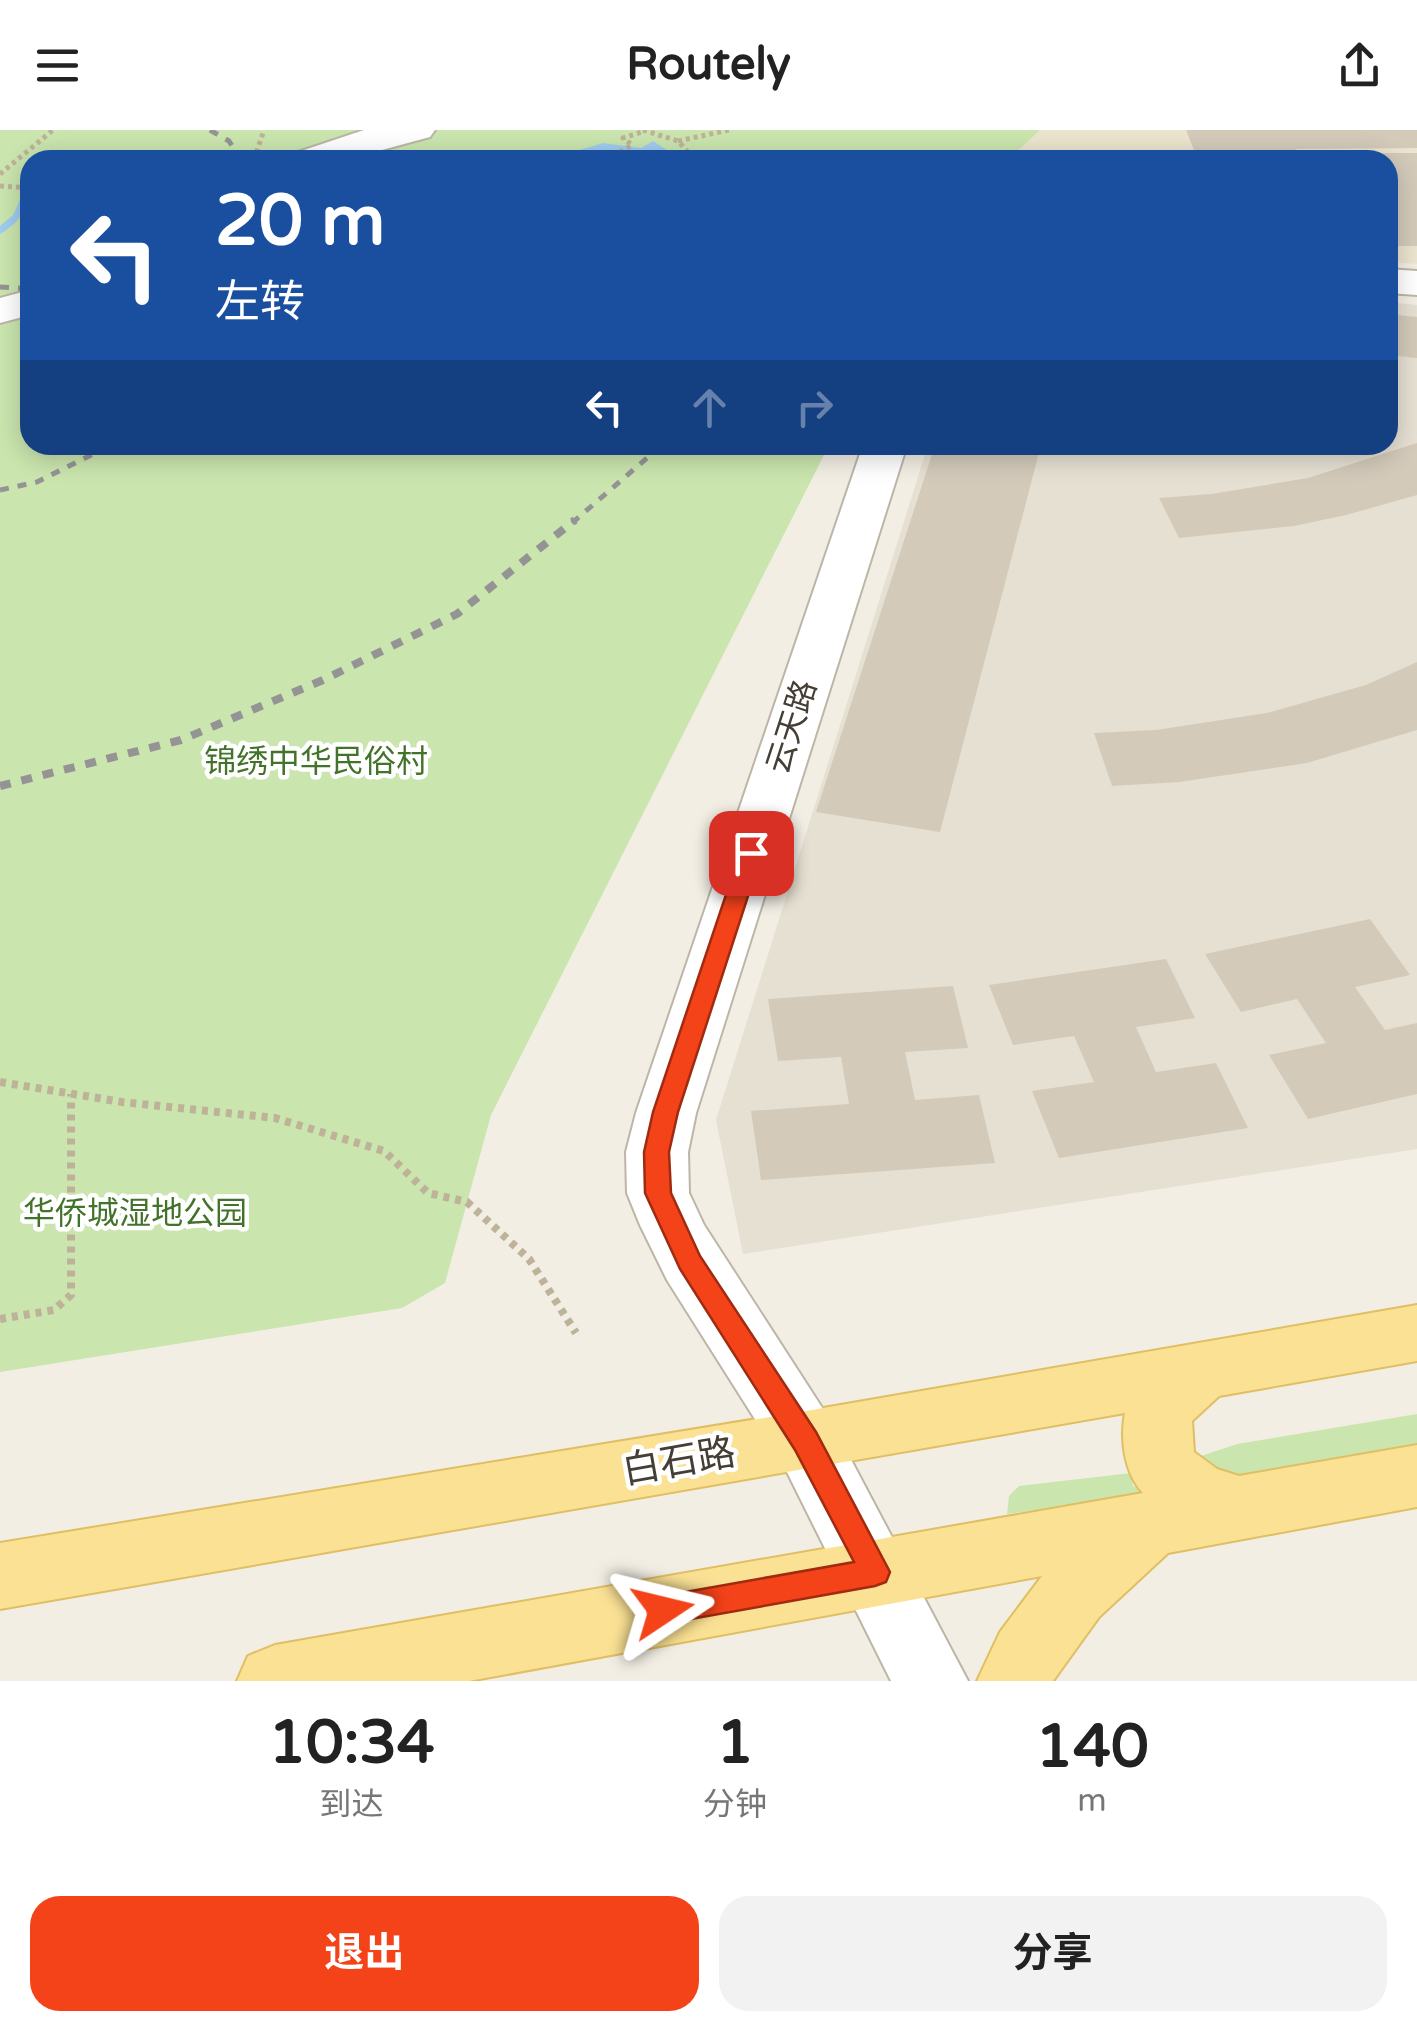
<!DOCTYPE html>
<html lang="zh">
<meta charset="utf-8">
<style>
body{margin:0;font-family:"Varela Round","Noto Sans SC",sans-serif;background:#f2f2f2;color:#222;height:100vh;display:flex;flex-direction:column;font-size:38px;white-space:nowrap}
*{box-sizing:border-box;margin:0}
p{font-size:32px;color:#767676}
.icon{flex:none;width:55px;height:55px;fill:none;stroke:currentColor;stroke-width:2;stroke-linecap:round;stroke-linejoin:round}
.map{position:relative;height:1551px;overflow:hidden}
.sheet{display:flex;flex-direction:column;background:#fff;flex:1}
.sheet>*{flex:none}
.guide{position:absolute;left:20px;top:20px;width:1378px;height:305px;border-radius:30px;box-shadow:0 5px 25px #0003;background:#1a4fa0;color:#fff;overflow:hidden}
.pin{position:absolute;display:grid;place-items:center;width:85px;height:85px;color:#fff;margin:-42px;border-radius:20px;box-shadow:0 5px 15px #0006}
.me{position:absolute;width:110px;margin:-55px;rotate:80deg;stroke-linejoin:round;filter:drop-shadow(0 0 8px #0008)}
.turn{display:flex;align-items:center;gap:35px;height:210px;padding:0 30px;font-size:45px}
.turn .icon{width:130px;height:130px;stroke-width:2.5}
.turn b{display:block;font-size:70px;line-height:85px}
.lanes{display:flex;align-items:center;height:95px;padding:0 30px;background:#0003;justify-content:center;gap:50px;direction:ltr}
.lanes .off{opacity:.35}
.eta{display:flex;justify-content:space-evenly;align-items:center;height:170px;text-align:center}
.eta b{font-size:60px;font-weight:700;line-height:70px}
.primary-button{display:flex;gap:20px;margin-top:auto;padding:20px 30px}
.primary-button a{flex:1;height:115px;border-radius:30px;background:#f44219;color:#fff;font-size:40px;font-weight:700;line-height:115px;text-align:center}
.primary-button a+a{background:#f2f2f2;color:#222}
header{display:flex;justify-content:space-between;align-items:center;height:130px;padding:0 30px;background:#fff;font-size:45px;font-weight:700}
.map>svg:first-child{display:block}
.residential{fill:#e5e0d2}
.education{fill:#ebe4ce}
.green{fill:#cae5ae}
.water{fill:#a1ccee}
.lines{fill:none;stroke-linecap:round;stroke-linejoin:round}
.stream{fill:#a1ccee;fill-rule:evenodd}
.building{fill:#d3caba}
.minor-casing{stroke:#bdb6a7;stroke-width:4}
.major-casing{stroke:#e0bf64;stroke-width:4}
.path-far1{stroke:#beb299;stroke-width:5;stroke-dasharray:4 4;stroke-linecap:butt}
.path{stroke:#beb299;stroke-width:8;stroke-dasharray:6 6;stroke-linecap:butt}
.minor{fill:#fff;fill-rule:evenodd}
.major{fill:#fbe194;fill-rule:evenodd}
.rail-far1{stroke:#949494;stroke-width:5;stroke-dasharray:9 9;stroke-linecap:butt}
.rail{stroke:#949494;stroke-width:8;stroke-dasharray:11 11;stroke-linecap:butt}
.route{fill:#f44219;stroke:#9f2b10;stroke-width:2.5}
.labels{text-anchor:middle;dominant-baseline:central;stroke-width:9;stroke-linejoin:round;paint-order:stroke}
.street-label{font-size:32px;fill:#443e34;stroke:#fff}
.park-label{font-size:32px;fill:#43732a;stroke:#fff}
.near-street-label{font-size:38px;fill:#443e34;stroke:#fff}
</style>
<header><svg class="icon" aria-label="menu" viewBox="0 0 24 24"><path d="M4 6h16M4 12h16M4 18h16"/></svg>Routely<svg class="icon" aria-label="share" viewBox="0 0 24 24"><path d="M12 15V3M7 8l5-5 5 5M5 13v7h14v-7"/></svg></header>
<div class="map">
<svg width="1417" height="1551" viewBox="0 0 1417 1551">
<rect width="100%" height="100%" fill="#f2eee4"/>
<polygon class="residential" points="1388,172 1417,175 1417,1019 743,1124 716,990 928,315 1388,315"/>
<polygon class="education" points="1040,0 1417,0 1417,134 1388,132 1388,30 1008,30"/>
<g class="green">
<polygon points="0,0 1040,0 1008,30 30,30 30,315 829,315 491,985 445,1153 402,1178 0,1242"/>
<polygon points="1417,1284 1417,1313 1212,1350 1200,1338 1201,1326 1237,1314"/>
<polygon points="1131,1343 1133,1356 1148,1365 1007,1384 1009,1366 1019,1356"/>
</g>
<polygon class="water" points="653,11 682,30 546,30 603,13 641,18"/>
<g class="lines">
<g class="stream">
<polygon points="156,23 205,27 210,30 101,30 106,27"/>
<path d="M30,56C30,78 19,93 0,104V96L13,85L25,59Z"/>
</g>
</g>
<g class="building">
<polygon points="1186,0 1417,0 1417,18 1296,19 1302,30 1246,30 1242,20 1194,20"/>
<polygon points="1369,23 1417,23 1417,116 1388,116 1388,65 1391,65 1388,30 1372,30"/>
<polygon points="1388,184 1417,187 1417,228 1388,225"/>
<polygon points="1417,313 1417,365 1346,385 1294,396 1179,408 1159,368 1212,364 1308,348"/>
<polygon points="935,315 1041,315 940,702 816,682"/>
<polygon points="1417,532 1417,600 1307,633 1179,652 1112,656 1094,603 1156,600 1267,583 1366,555"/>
<polygon points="1370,789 1410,845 1355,857 1385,900 1417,893 1417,964 1308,989 1269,925 1326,913 1297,869 1241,882 1205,824"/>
<polygon points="1166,829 1195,888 1136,897 1156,942 1216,933 1248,998 1059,1028 1032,961 1094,952 1074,906 1013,915 989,855"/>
<polygon points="953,856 968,918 905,922 915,970 979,965 995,1033 761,1050 751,981 849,974 841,927 778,931 768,869"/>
</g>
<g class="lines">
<defs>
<g id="minor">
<polygon points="364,0 435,0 430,7 345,30 293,30 298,22"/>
<polygon points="1388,139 1417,141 1417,165 1388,163"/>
<polygon points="30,160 30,185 0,193 0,168"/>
<polygon points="863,315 907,315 696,983 688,1022 689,1063 704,1095 830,1290 968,1551 891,1551 782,1332 667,1150 640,1095 627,1063 626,1022 636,983"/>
</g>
<path id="major" d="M1417,1175V1231L1219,1266L1192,1291L1194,1322L1217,1339L1239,1346L1417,1315V1377L1168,1423L1099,1487L1053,1551H977L1000,1502L1042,1446L469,1551H237L248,1526L275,1515L1143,1363C1124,1343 1120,1309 1125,1283L0,1479V1413L806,1281Z"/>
</defs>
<use href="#minor" class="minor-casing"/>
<use href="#major" class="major-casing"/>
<g class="path-far1">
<polyline points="643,0 678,11 695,30"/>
<polyline points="678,11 729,0"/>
<polyline points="254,30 264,0"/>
<polyline points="606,30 632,15 623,8 645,1"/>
<polyline points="0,44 53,0"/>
<polyline points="0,56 30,58"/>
</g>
<g class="path">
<polyline points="0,952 122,972 275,988 384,1021 428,1063 467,1072 529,1129 576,1203"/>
<polyline points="0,1189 54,1180 71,1165 71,964"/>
</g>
<use href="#minor" class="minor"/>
<use href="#major" class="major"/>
<g class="rail-far1">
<polyline points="210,0 229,11 241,30"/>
<polyline points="0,157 19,158 30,165"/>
<polyline points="0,360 37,352 111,315"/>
<polyline points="572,393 662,315"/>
</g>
<polyline class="rail" points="0,656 181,610 323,550 457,484 575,390"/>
</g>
<polygon class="route" points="751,715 762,723 678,982 669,1022 671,1063 700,1126 816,1302 890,1442 886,1452 875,1456 663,1494 652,1490 648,1480 652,1470 663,1466 854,1432 795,1320 680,1139 645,1063 644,1022 653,982 740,723"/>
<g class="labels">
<g class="street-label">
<text transform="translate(792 597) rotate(-72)">云天路</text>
</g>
<g class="park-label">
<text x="316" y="632">锦绣中华民俗村</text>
<text x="135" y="1084">华侨城湿地公园</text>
</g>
<g class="near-street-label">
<text transform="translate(679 1332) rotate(-10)">白石路</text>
</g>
</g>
</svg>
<div class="pin" style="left:751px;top:723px;background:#d93025"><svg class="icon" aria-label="arrive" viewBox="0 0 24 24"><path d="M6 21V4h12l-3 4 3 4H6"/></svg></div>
<svg class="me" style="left:663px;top:1480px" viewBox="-20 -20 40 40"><path d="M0-17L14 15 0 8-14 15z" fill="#f44219" stroke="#fff" stroke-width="4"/></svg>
<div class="guide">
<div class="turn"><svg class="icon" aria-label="left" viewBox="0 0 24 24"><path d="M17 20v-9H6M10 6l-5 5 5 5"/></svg><div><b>20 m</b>左转</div></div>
<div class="lanes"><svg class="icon" aria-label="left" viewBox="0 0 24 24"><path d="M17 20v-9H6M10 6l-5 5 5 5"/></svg><svg class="icon off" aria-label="ahead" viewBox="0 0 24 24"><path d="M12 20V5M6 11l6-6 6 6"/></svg><svg class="icon off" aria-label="right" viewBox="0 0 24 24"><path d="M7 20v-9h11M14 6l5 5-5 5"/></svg></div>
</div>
</div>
<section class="sheet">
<div class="eta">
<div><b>10:34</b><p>到达</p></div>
<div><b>1</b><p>分钟</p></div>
<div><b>140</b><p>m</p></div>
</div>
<div class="primary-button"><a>退出</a><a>分享</a></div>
</section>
